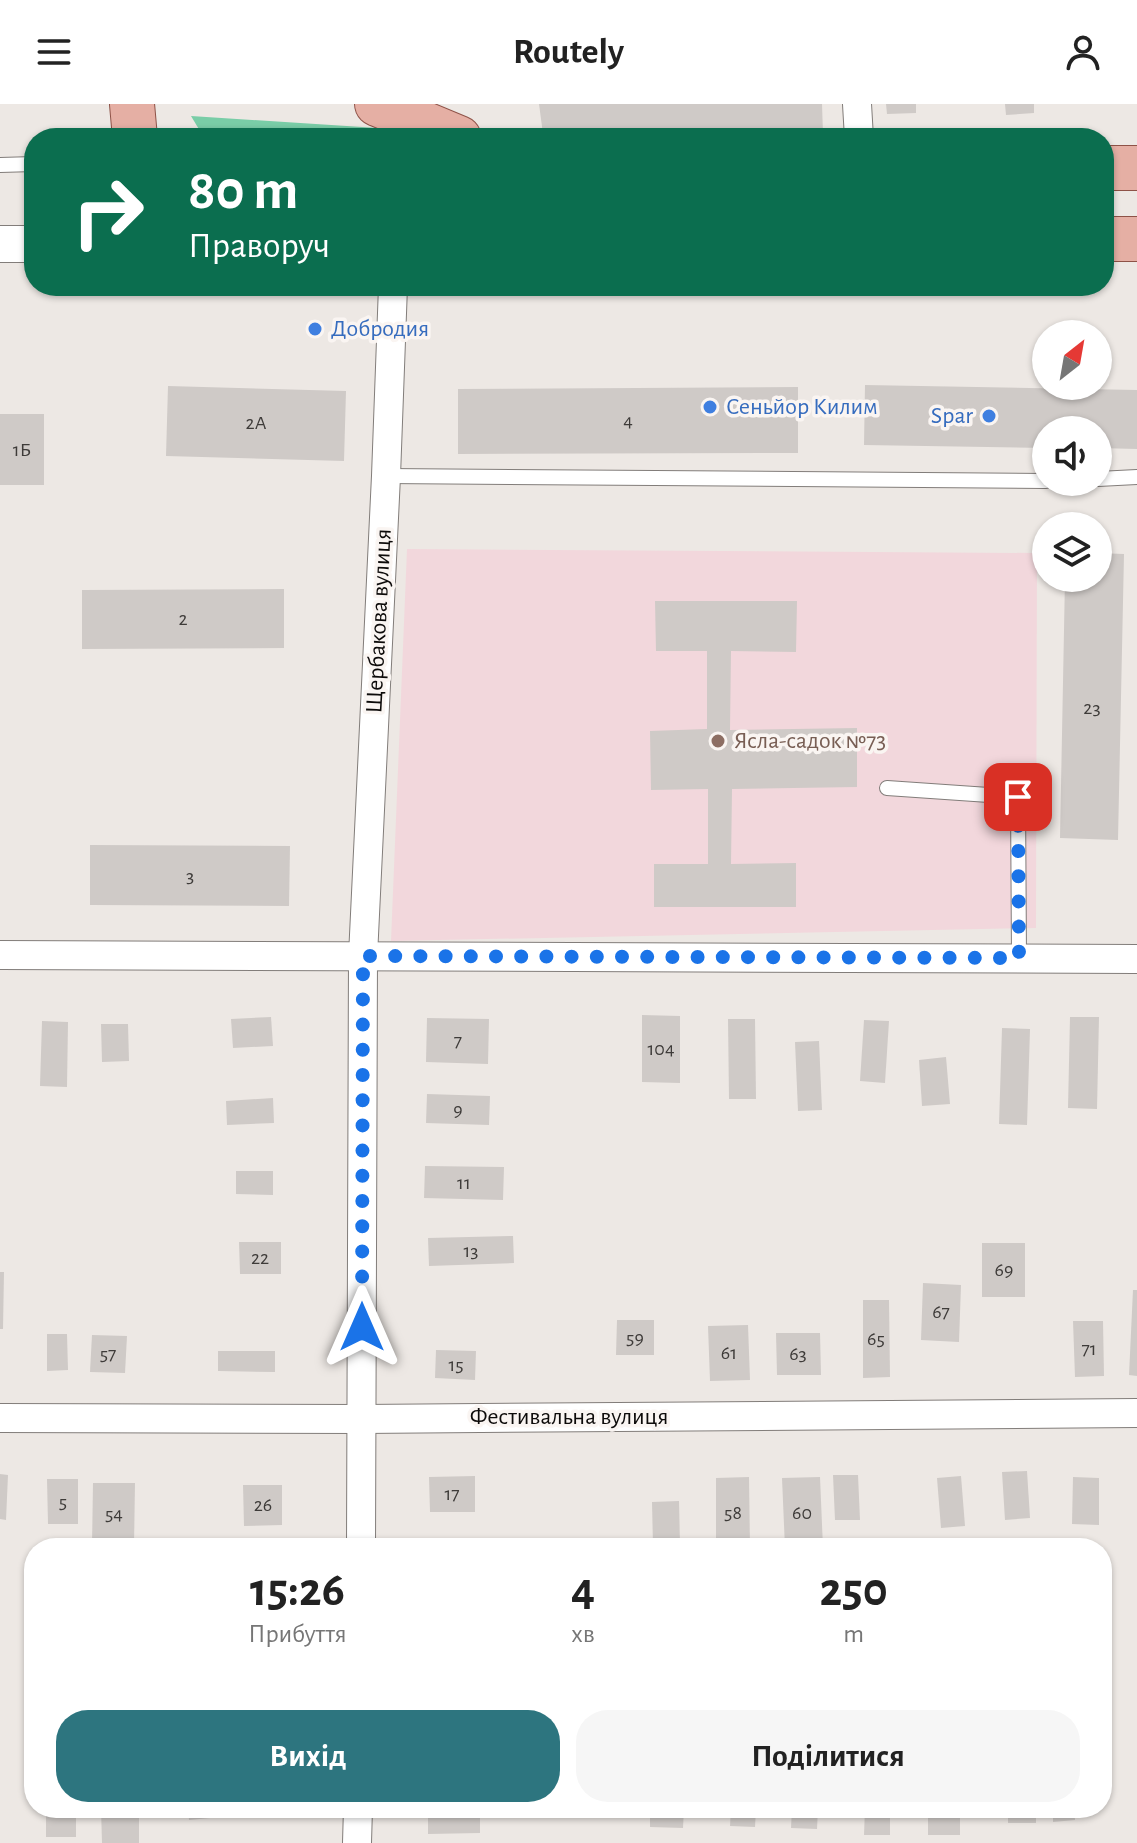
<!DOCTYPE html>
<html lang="uk">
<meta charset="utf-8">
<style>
body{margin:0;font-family:"Alegreya Sans",sans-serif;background:#f6f6f6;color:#222;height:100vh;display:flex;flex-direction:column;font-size:30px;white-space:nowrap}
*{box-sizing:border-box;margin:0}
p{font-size:26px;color:#767676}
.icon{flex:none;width:44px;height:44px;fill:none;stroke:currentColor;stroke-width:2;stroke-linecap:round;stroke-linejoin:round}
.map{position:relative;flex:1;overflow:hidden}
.panel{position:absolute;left:24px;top:1434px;width:1088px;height:280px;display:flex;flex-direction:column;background:#fff;border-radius:32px;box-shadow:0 2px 6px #0004}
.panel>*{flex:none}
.banner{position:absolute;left:24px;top:24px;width:1090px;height:168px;border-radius:32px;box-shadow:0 2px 6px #0004;background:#0b6e4f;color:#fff;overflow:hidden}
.needle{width:52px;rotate:31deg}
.tools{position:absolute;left:1032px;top:216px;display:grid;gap:16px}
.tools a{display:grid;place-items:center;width:80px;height:80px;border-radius:50%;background:#fff;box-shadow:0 2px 6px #0004;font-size:40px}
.pin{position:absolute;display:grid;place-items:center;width:68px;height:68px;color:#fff;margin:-34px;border-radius:16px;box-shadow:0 4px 12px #0006}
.me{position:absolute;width:88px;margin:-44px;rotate:0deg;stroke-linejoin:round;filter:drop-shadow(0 0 6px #0008)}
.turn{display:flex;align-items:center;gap:28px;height:168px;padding:0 32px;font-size:36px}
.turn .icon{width:104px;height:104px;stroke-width:2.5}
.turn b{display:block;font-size:56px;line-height:68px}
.eta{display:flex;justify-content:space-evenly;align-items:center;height:136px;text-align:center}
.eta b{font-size:48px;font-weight:600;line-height:56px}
.action{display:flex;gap:16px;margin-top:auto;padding:16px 32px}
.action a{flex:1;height:92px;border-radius:32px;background:#2d757f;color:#fff;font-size:32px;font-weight:600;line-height:92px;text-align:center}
.action a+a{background:#f6f6f6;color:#222}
header{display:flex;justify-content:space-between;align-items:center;height:104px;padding:0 32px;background:#fff;font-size:36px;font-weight:600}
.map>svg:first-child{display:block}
.education{fill:#f2d7dc}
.green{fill:#79cda7}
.building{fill:#cfcac7}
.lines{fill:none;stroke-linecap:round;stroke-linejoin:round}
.service-casing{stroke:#827d7a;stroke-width:16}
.minor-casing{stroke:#827d7a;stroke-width:30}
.tertiary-casing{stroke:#827d7a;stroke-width:38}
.primary-casing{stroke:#8e5247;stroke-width:46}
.service{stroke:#fff;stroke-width:14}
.minor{stroke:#fff;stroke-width:28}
.tertiary{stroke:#fff;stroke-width:36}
.primary{stroke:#e5afa4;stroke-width:44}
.route{stroke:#1a73e8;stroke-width:14;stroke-dasharray:0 25.2}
.shop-dot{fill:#3f7fe0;stroke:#faf5f2;stroke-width:3}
.education-dot{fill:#8d6e63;stroke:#faf5f2;stroke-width:3}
.labels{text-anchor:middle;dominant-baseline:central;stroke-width:7;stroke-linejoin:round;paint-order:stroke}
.number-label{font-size:20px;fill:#3e3b39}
.shop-label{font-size:24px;fill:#366cbe;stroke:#faf5f2;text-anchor:start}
.street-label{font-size:24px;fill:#0d0b0a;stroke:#faf5f2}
.education-label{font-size:24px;fill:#785e54;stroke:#faf5f2;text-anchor:start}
</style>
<header><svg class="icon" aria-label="menu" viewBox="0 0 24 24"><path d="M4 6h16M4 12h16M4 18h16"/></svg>Routely<svg class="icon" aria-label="person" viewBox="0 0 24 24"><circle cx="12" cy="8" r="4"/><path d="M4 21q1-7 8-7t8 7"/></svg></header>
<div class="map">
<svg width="1137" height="1739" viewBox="0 0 1137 1739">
<rect width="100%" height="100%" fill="#ede8e4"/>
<polygon class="education" points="407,445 1037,449 1036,824 391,837"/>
<polygon class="green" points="191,12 393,25 393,34 209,34 200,27"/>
<g class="building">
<polygon points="539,0 822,0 823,30 543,30"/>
<polygon points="886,0 916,0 916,9 887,10"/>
<polygon points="1005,0 1034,0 1034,9 1006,11"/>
<polygon points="865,281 1137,286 1137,345 1098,344 1098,326 1046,326 1046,344 864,341"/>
<polygon points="168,282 346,287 344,357 166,352"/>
<polygon points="798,283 798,349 458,350 458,285"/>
<rect x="0" y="310" width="44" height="71"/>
<polygon points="1098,449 1124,450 1118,736 1060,734 1065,474 1098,474"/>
<polygon points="284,485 284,544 82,545 82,486"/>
<polygon points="655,497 797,497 796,548 731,547 730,626 857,624 857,683 732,685 731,760 796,759 796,803 654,803 654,760 708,760 708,685 651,686 650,627 707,625 707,547 656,547"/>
<polygon points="90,741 290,742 289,802 90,801"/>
<polygon points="642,911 680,912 680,979 642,978"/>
<polygon points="271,913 273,942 233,944 231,915"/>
<polygon points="1070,913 1099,913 1097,1005 1068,1004"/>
<polygon points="427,914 489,915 488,960 426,958"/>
<polygon points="728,915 755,915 756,995 729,995"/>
<polygon points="864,916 889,917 885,979 860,977"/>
<polygon points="42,917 68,918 67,983 40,982"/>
<polygon points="101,920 128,920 129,957 102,958"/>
<polygon points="1002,924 1030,925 1027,1021 999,1020"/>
<polygon points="819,937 822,1006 798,1007 795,938"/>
<polygon points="946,953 950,1000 922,1002 919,956"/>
<polygon points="427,990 490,992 489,1021 426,1019"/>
<polygon points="273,994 274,1019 227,1021 226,997"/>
<polygon points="425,1062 504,1063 503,1096 424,1094"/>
<polygon points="236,1067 273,1067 273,1091 236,1090"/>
<polygon points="513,1132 514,1159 429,1162 428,1134"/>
<polygon points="239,1138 281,1138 281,1170 240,1170"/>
<rect x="982" y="1139" width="43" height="54"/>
<polygon points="0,1168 4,1168 3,1225 0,1225"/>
<polygon points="923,1179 961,1181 959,1238 921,1236"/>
<polygon points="1133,1186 1137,1186 1137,1272 1129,1271"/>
<polygon points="863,1196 889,1196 890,1273 863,1274"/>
<polygon points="617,1216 654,1216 654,1251 616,1251"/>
<polygon points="1073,1217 1103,1217 1104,1272 1075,1273"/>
<polygon points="748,1221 750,1276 710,1277 708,1222"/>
<polygon points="776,1229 820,1229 821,1271 777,1271"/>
<polygon points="47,1230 67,1230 68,1266 47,1267"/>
<polygon points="92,1231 127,1232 125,1269 90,1268"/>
<polygon points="436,1246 476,1247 475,1276 435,1274"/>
<polygon points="218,1247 275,1247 275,1268 218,1267"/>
<polygon points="1027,1367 1030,1414 1005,1416 1002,1368"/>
<polygon points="0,1370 8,1371 6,1416 0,1415"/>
<polygon points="833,1371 858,1371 860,1416 835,1416"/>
<polygon points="475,1372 475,1408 430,1408 429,1373"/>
<polygon points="961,1372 965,1422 941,1424 937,1374"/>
<polygon points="749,1373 750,1444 716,1444 716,1374"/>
<polygon points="820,1373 823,1444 785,1444 782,1374"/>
<polygon points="1073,1373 1099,1374 1099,1421 1072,1420"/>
<polygon points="47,1375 78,1375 78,1420 48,1420"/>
<polygon points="93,1379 135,1379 134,1442 92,1442"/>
<polygon points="243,1381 282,1381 282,1421 244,1422"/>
<polygon points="679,1397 680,1441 653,1442 652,1398"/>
<rect x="46" y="1704" width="30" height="29"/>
<polygon points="101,1704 139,1704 139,1739 102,1739"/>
<polygon points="188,1704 241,1704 242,1711 189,1716"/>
<polygon points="428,1704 480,1704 480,1729 428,1730"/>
<polygon points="650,1704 684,1704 683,1724 650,1723"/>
<polygon points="731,1704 756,1704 755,1723 730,1722"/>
<polygon points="792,1704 818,1704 817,1725 791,1724"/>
<polygon points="865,1704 890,1704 890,1731 864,1731"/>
<rect x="928" y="1704" width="32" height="27"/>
<rect x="1008" y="1704" width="28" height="15"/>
<polygon points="1053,1704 1074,1704 1075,1716 1053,1718"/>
</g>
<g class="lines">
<defs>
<g id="service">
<polyline points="0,61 34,60"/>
<polyline points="386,372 1046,377"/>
<polyline points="1098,375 1137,373"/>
<polyline points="887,684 1018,693 1019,854"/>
</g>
<g id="minor">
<polyline points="857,0 859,34"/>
<polyline points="0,851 1137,855"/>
<polyline points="0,1314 362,1315 1137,1309"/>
<polyline points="361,1444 363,852 386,372 393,182"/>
<polyline points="357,1739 358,1704"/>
</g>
<polyline id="tertiary" points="0,140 34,140"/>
<g id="primary">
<polyline points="132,0 135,34"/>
<polyline points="377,0 459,34"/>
<polyline points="1104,64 1137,64"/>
<polyline points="1104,135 1137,135"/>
</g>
</defs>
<use href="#service" class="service-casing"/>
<use href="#minor" class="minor-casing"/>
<use href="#tertiary" class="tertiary-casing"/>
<use href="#primary" class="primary-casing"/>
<use href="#service" class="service"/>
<use href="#minor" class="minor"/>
<use href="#tertiary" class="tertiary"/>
<use href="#primary" class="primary"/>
</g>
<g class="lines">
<polyline class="route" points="362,1223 363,852 1019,854 1018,693"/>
</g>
<g class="shop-dot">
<circle cx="315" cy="225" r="8"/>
<circle cx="710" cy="303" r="8"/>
<circle cx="989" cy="312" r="8"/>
</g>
<circle class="education-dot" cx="718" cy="637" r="8"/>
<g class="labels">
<g class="number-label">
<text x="628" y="317">4</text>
<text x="256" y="319">2А</text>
<text x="22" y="346">1Б</text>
<text x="183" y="515">2</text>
<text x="1092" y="604">23</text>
<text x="190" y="772">3</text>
<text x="458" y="937">7</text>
<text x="661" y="945">104</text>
<text x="458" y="1006">9</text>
<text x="464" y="1079">11</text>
<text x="471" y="1147">13</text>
<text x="260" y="1154">22</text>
<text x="1004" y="1166">69</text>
<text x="941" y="1208">67</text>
<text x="635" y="1234">59</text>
<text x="876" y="1235">65</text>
<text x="1089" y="1245">71</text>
<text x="729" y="1249">61</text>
<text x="108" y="1250">57</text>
<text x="798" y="1250">63</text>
<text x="456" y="1261">15</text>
<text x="452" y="1390">17</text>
<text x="63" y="1398">5</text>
<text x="263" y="1401">26</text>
<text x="733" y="1409">58</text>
<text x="802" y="1409">60</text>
<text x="114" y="1410">54</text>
</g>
<g class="shop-label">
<text x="331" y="225">Добродия</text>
<text x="726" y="303">Сеньйор Килим</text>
<text x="973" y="312" text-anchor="end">Spar</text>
</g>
<g class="street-label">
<text transform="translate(379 517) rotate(-87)">Щербакова вулиця</text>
<text x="569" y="1313">Фестивальна вулиця</text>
</g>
<g class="education-label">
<text x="734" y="637">Ясла-садок №73</text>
</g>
</g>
</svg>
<div class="tools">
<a><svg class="needle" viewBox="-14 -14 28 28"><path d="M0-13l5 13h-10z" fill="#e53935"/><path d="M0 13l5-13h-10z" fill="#767676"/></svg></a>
<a><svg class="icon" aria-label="sound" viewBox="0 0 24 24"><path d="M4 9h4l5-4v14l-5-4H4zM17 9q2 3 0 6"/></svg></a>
<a><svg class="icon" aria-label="layers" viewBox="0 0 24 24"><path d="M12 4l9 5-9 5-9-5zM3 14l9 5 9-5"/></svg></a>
</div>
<div class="pin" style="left:1018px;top:693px;background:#d93025"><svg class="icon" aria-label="arrive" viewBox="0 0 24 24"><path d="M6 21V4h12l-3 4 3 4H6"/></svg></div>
<svg class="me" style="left:362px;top:1223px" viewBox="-20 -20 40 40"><path d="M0-17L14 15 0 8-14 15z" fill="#1a73e8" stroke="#fff" stroke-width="4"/></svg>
<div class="banner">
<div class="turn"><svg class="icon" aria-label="right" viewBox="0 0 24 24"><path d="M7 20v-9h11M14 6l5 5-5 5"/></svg><div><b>80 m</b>Праворуч</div></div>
</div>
<section class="panel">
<div class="eta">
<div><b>15:26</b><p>Прибуття</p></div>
<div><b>4</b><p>хв</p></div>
<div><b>250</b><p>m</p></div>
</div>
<div class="action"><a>Вихід</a><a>Поділитися</a></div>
</section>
</div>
